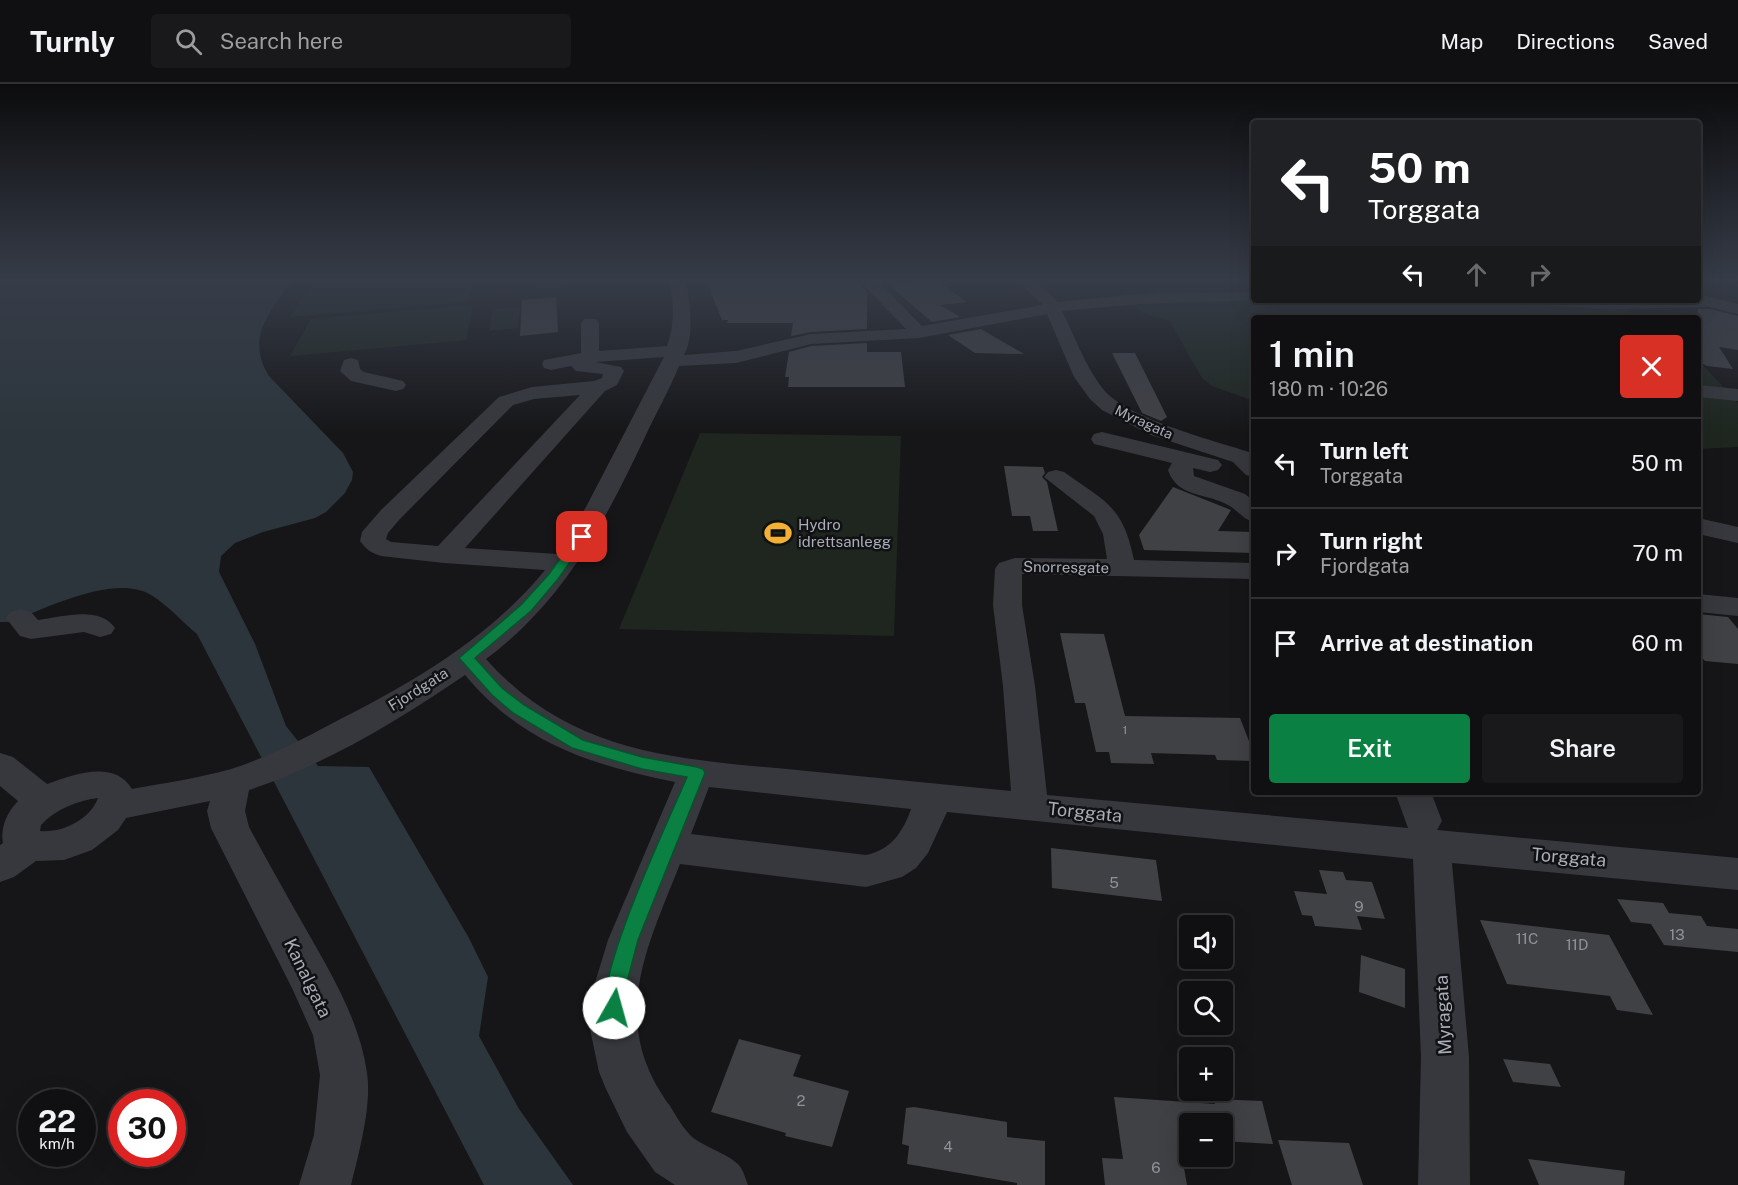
<!DOCTYPE html>
<meta charset="utf-8">
<style>
body{margin:0;font-family:"Public Sans",sans-serif;background:#19191b;color:#f1f3f6;height:100vh;display:flex;flex-direction:column;font-size:22px;white-space:nowrap}
*{box-sizing:border-box;margin:0}
p{font-size:20px;color:#9c9d9f}
.icon{flex:none;width:33px;height:33px;fill:none;stroke:currentColor;stroke-width:2;stroke-linecap:round;stroke-linejoin:round}
.map{position:relative;flex:1;overflow:hidden}
.panel{position:absolute;left:1251px;top:231px;width:450px;height:480px;display:flex;flex-direction:column;background:#101012;border-radius:6px;box-shadow:0 6px 24px #0002,0 0 0 2px #303032}
.panel>*{flex:none}
.hud{position:absolute;left:1251px;top:36px;width:450px;height:183px;border-radius:6px;box-shadow:0 6px 24px #0002,0 0 0 2px #303032;background:#202124;color:#fff;overflow:hidden}
.controls{position:absolute;left:1179px;top:831px;display:grid;gap:12px}
.controls a{display:grid;place-items:center;width:54px;height:54px;border-radius:6px;background:#101012;box-shadow:0 6px 24px #0002,0 0 0 2px #303032;font-size:30px}
.speed{position:absolute;left:18px;top:1005px;display:flex;gap:12px;font-size:30px;font-weight:700;text-align:center}
.speed>*{display:grid;place-content:center;width:78px;height:78px;border-radius:50%;background:#101012;box-shadow:0 6px 24px #0002,0 0 0 2px #303032;line-height:1}
.speed small{font-size:15px;font-weight:400}
.speed .limit{border:9px solid #d22;background:#fff;color:#111}
.pin{position:absolute;display:grid;place-items:center;width:51px;height:51px;color:#fff;margin:-26px;border-radius:12px;box-shadow:0 3px 9px #0006}
.me{position:absolute;width:66px;margin:-33px;rotate:7deg;stroke-linejoin:round;filter:drop-shadow(0 0 4px #0008)}
.turn{display:flex;align-items:center;gap:21px;height:126px;padding:0 18px;font-size:27px}
.turn .icon{width:78px;height:78px;stroke-width:2.5}
.turn b{display:block;font-size:42px;line-height:51px}
.lanes{display:flex;align-items:center;height:57px;padding:0 18px;background:#0003;justify-content:center;gap:30px;direction:ltr}
.lanes .off{opacity:.35}
.round{display:grid;place-items:center;flex:none;width:63px;height:63px;border-radius:6px;background:#19191b}
.summary{display:flex;align-items:center;justify-content:space-between;height:102px;padding:0 18px}
h1{font-size:36px;font-weight:600;line-height:45px}
.primary-button{display:flex;gap:12px;margin-top:auto;padding:12px 18px}
.primary-button a{flex:1;height:69px;border-radius:6px;background:#0b8043;color:#fff;font-size:24px;font-weight:600;line-height:69px;text-align:center}
.primary-button a+a{background:#19191b;color:#f1f3f6}
ul{padding:0;list-style:none}
li{display:flex;align-items:center;gap:18px;height:90px;padding:0 18px;border-top:2px solid #303032}
li div{flex:1}
li b{display:block;font-size:22px}
li em{font-style:normal}
header{display:flex;align-items:center;gap:36px;box-sizing:border-box;height:84px;padding:0 30px;background:#101012;border-bottom:2px solid #303032}
header strong{font-size:28px}
nav{display:flex;gap:33px;margin-inline-start:auto;font-size:21px}
.search{width:420px;height:54px;background:#19191b;display:flex;align-items:center;gap:15px;box-sizing:border-box;padding:0 21px;border-radius:6px;color:#9c9d9f;font-size:22px}
.map>svg:first-child{display:block}
.green{fill:#1e261f}
.water{fill:#2c353c}
.building{fill:#404145}
.lines{fill:none;stroke-linecap:round;stroke-linejoin:round}
.minor{fill:#37383d;fill-rule:evenodd}
.route{fill:#0b8043;stroke:#07532c;stroke-width:1.5}
.labels{text-anchor:middle;dominant-baseline:central;stroke-width:5;stroke-linejoin:round;paint-order:stroke}
.number-label{font-size:12px;fill:#8e929b}
.far-street-label{font-size:14px;fill:#a8adb8;stroke:#111113}
.poi-label{font-size:15px;fill:#a8adb8;stroke:#111113;text-anchor:start}
.street-label{font-size:15px;fill:#a8adb8;stroke:#111113}
.near-number-label{font-size:15px;fill:#8e929b}
.near-street-label{font-size:18px;fill:#a8adb8;stroke:#111113}
</style>
<header>
<strong>Turnly</strong>
<div class="search"><svg class="icon" aria-label="search" viewBox="0 0 24 24"><circle cx="10" cy="10" r="6"/><path d="M15 15l6 6"/></svg>Search here</div>
<nav><a>Map</a><a>Directions</a><a>Saved</a></nav>
</header>
<div class="map">
<svg width="1738" height="1101" viewBox="0 0 1738 1101">
<rect width="100%" height="100%" fill="#161618"/>
<g class="green">
<polygon points="313,196 472,196 468,218 290,233"/>
<polygon points="539,196 622,196 622,198 539,205"/>
<path d="M1174,204L1254,216H1586L1618,219L1632,229L1627,234H1254V317L1212,302L1202,294L1169,236L1144,230L1132,220C1144,205 1156,204 1174,204Z"/>
<polygon points="473,221 466,256 290,272 311,235"/>
<polygon points="520,223 518,244 489,247 493,225"/>
<polygon points="1698,279 1704,282 1738,319 1738,363 1698,365"/>
<polygon points="700,349 901,352 894,552 619,545"/>
</g>
<path class="water" d="M0,196H292C270,228 245,254 269,292L343,369L353,388L352,396L345,409L326,428L315,434L263,448L235,459L221,472L219,488L255,560L286,642L318,682L369,683L469,854L488,893L479,952L519,1025L573,1101H484L197,550C182,538 168,521 151,511C116,489 45,524 11,538H0Z"/>
<g class="building">
<polygon points="706,196 857,196 867,208 867,245 811,248 791,252 793,239 727,239 728,236 722,236"/>
<polygon points="936,196 967,218 940,221 960,233 932,238 889,201"/>
<polygon points="556,213 558,248 520,252 522,216"/>
<polygon points="1698,225 1710,225 1738,232 1738,266 1719,263 1733,285 1707,282 1698,277 1698,234 1683,234 1679,230 1698,230"/>
<polygon points="981,245 1024,270 975,269 948,251"/>
<polygon points="867,259 867,268 901,268 905,303 788,303 789,293 785,293 789,268 811,262"/>
<polygon points="1112,269 1135,269 1167,333 1161,337 1142,329"/>
<polygon points="1004,382 1043,383 1045,389 1042,393 1047,398 1058,447 1033,447 1030,432 1012,432"/>
<polygon points="1173,403 1231,426 1218,447 1254,448 1254,469 1144,466 1139,451"/>
<polygon points="1698,530 1728,533 1738,545 1738,580 1705,577 1698,569"/>
<polygon points="1060,549 1104,550 1125,632 1240,634 1254,670 1254,677 1217,676 1215,671 1151,669 1154,680 1111,679 1109,668 1096,668 1085,619 1075,619"/>
<polygon points="1051,764 1156,776 1162,817 1052,804"/>
<polygon points="1319,786 1343,788 1346,796 1372,798 1385,835 1357,832 1362,846 1315,842 1312,832 1302,831 1294,807 1327,810"/>
<polygon points="1617,815 1663,819 1669,829 1701,832 1707,842 1738,845 1738,868 1664,861 1651,840 1631,838"/>
<polygon points="1480,836 1609,851 1653,931 1617,926 1610,912 1507,900"/>
<polygon points="1361,871 1405,885 1405,924 1359,908"/>
<polygon points="739,955 801,971 793,992 849,1007 832,1063 785,1052 786,1049 711,1028"/>
<polygon points="1503,975 1550,980 1561,1003 1513,998"/>
<polygon points="1114,1013 1215,1020 1213,1015 1262,1017 1273,1060 1222,1057 1222,1040 1190,1040 1190,1055 1182,1055 1184,1067 1181,1067 1187,1101 1105,1101 1102,1074 1123,1075"/>
<polygon points="914,1023 1007,1038 1007,1053 1045,1057 1045,1101 1017,1101 1017,1099 907,1080 909,1062 902,1060 906,1024"/>
<polygon points="1278,1056 1349,1059 1363,1101 1292,1101"/>
<polygon points="1528,1075 1625,1087 1624,1101 1539,1101"/>
</g>
<g class="lines">
<g class="minor">
<path d="M669,196H685C690,218 695,251 684,271L736,267L811,250L906,245L859,196H876L922,242L1043,221L1016,196H1034L1058,218L1140,210L1254,208V216H1260L1140,220L1062,227C1075,253 1085,282 1103,305C1126,334 1212,356 1249,368L1254,373V393L1246,391L1233,378L1151,351L1102,326L1090,315L1074,293L1047,230L919,254L811,260L736,279L679,282C669,307 656,329 645,353C604,439 565,516 486,575C574,674 684,675 807,687C875,694 943,700 1011,707L1003,602L993,521L995,485L999,479L1015,474L1107,475L1103,450L1094,432L1044,393L1048,388L1056,386L1064,388C1106,418 1123,422 1134,476L1254,479V495L1022,490V521L1035,602L1047,711L1408,744L1395,708H1431L1442,737L1437,746L1738,774V806L1452,779L1469,973L1470,1101H1418L1421,973L1413,775L947,728L928,769L916,784L902,793L866,803L680,780C646,866 608,938 670,1022C676,1032 683,1044 691,1052C703,1063 733,1071 741,1084C744,1089 746,1096 748,1101H675L655,1088L627,1048L606,1005L599,988L590,945L594,902L608,856L675,698C591,681 522,659 465,591C399,636 325,681 249,706L245,727L249,743C268,778 287,812 307,847C332,891 360,938 367,989C372,1021 359,1069 351,1101H299L314,1051L320,991L313,951L292,904L211,744L207,727L210,717L126,734L118,746L92,766L64,776L36,777L14,793L0,798V761L3,759C0,744 7,728 18,717L0,702V669L13,673L47,700C73,691 114,675 132,705C165,699 199,694 231,685C266,674 299,657 331,640C410,600 489,555 545,486L444,479L381,472C371,469 366,465 360,457L362,448L381,426L499,313L532,303L594,297L602,294L603,290L576,287L571,282L551,286L544,284L542,280L544,276L581,269V239L584,235H596L599,239V267L667,262C675,240 674,219 669,196ZM664,273L586,423L557,470L465,464L605,307L617,301L624,287L621,283L595,278ZM580,311L438,462L391,458L386,455L388,449L399,436L513,321L534,315ZM709,703L911,725C903,748 891,766 866,771L691,750ZM98,714C90,736 62,749 40,747L41,741C56,725 76,717 98,714Z"/>
<polygon points="1698,210 1738,220 1738,230 1710,223 1611,225 1545,221 1537,216 1698,216"/>
<polygon points="351,274 358,276 360,285 364,288 403,297 406,301 403,305 396,307 351,297 340,287 344,276"/>
<polygon points="1698,301 1738,305 1738,317 1698,313"/>
<path d="M1102,348L1218,376L1222,381L1218,386L1210,388L1193,384L1194,392L1245,410L1254,417V438C1242,435 1237,425 1226,420C1205,409 1177,413 1168,386L1172,379L1094,360L1091,355L1094,350Z"/>
<polygon points="1698,434 1738,443 1738,459 1698,450"/>
<polygon points="1698,510 1738,514 1738,532 1698,528"/>
<path d="M21,525L31,528L38,536C61,533 100,521 115,544L111,550L100,553L84,548L31,555L20,552L6,534L11,528Z"/>
</g>
</g>
<linearGradient id="sky" x2="0" y2="1"><stop stop-color="#0c0c0d"/><stop offset="0.56" stop-color="#363c48"/><stop offset="1" stop-color="#363c48" stop-opacity="0"/></linearGradient>
<rect width="1738" height="350" fill="url(#sky)"/>
<path class="route" d="M582,449L588,453L558,495L531,527L475,574L502,604L524,621L583,656L642,673L697,683L703,685L705,689L638,856L626,902L624,924L621,930L614,933L607,930C592,896 670,734 687,693L642,685L572,664L513,629L492,611L459,574L521,521L549,490L578,450Z"/>
<defs>
<symbol id="stadium-bare" viewBox="-9 -9 18 18"><path d="M0-5a6.5 5 0 1 0 0 10a6.5 5 0 1 0 0-10ZM-3.5-1.8h7v3.6h-7Z" fill="#f2b134" stroke="#111113" stroke-width="2.5" paint-order="stroke"/></symbol>
</defs>
<g fill-rule="evenodd">
<use href="#stadium-bare" x="759" y="430" width="38" height="38"/>
</g>
<g class="labels">
<g class="number-label">
<text x="1125" y="646">1</text>
</g>
<g class="far-street-label">
<text transform="translate(1144 338) rotate(25)">Myragata</text>
</g>
<g class="poi-label">
<text x="798" y="440">Hydro<tspan x="798" dy="17">idrettsanlegg</tspan></text>
</g>
<g class="street-label">
<text transform="translate(1066 483) rotate(1)">Snorresgate</text>
<text transform="translate(418 605) rotate(-32)">Fjordgata</text>
</g>
<g class="near-number-label">
<text x="1114" y="798">5</text>
<text x="1359" y="822">9</text>
<text x="1677" y="850">13</text>
<text x="1527" y="854">11C</text>
<text x="1577" y="860">11D</text>
<text x="801" y="1016">2</text>
<text x="948" y="1062">4</text>
<text x="1156" y="1083">6</text>
</g>
<g class="near-street-label">
<text transform="translate(1085 728) rotate(6)">Torggata</text>
<text transform="translate(1569 773) rotate(5)">Torggata</text>
<text transform="translate(308 894) rotate(64)">Kanalgata</text>
<text transform="translate(1443 931) rotate(-93)">Myragata</text>
</g>
</g>
</svg>
<div class="controls">
<a><svg class="icon" aria-label="sound" viewBox="0 0 24 24"><path d="M4 9h4l5-4v14l-5-4H4zM17 9q2 3 0 6"/></svg></a>
<a><svg class="icon" aria-label="search" viewBox="0 0 24 24"><circle cx="10" cy="10" r="6"/><path d="M15 15l6 6"/></svg></a>
<a>+</a>
<a>−</a>
</div>
<div class="speed"><div>22<small>km/h</small></div><div class="limit">30</div></div>
<div class="pin" style="left:582px;top:453px;background:#d93025"><svg class="icon" aria-label="arrive" viewBox="0 0 24 24"><path d="M6 21V4h12l-3 4 3 4H6"/></svg></div>
<svg class="me" style="left:614px;top:924px" viewBox="-20 -20 40 40"><circle r="19" fill="#fff"/><path d="M0-13L10 11 0 6-10 11z" fill="#0b8043"/></svg>
<div class="hud">
<div class="turn"><svg class="icon" aria-label="left" viewBox="0 0 24 24"><path d="M17 20v-9H6M10 6l-5 5 5 5"/></svg><div><b>50 m</b>Torggata</div></div>
<div class="lanes"><svg class="icon" aria-label="left" viewBox="0 0 24 24"><path d="M17 20v-9H6M10 6l-5 5 5 5"/></svg><svg class="icon off" aria-label="ahead" viewBox="0 0 24 24"><path d="M12 20V5M6 11l6-6 6 6"/></svg><svg class="icon off" aria-label="right" viewBox="0 0 24 24"><path d="M7 20v-9h11M14 6l5 5-5 5"/></svg></div>
</div>
<section class="panel">
<div class="summary"><div><h1>1 min</h1><p>180 m · 10:26</p></div><a class="round" style="background:#d93025;color:#fff"><svg class="icon" aria-label="close" viewBox="0 0 24 24"><path d="M6 6l12 12M18 6L6 18"/></svg></a></div>
<ul>
<li><svg class="icon" aria-label="left" viewBox="0 0 24 24"><path d="M17 20v-9H6M10 6l-5 5 5 5"/></svg><div><b>Turn left</b><p>Torggata</p></div><em>50 m</em></li>
<li><svg class="icon" aria-label="right" viewBox="0 0 24 24"><path d="M7 20v-9h11M14 6l5 5-5 5"/></svg><div><b>Turn right</b><p>Fjordgata</p></div><em>70 m</em></li>
<li><svg class="icon" aria-label="arrive" viewBox="0 0 24 24"><path d="M6 21V4h12l-3 4 3 4H6"/></svg><div><b>Arrive at destination</b></div><em>60 m</em></li>
</ul>
<div class="primary-button"><a>Exit</a><a>Share</a></div>
</section>
</div>
